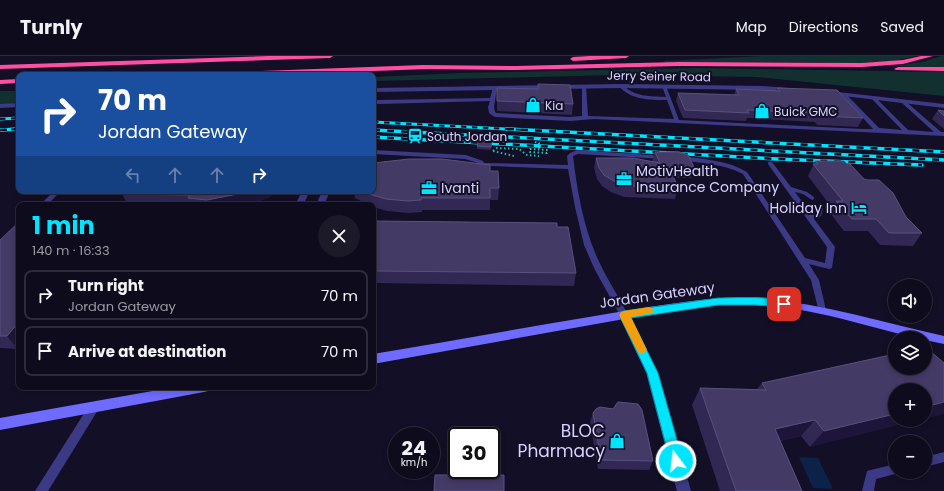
<!DOCTYPE html>
<meta charset="utf-8">
<style>
body{margin:0;font-family:Poppins,sans-serif;background:#1c1929;color:#f1f3f6;height:100vh;display:flex;flex-direction:column;font-size:15px;white-space:nowrap}
*{box-sizing:border-box;margin:0}
p{font-size:13px;color:#9b9ba3}
.icon{flex:none;width:22px;height:22px;fill:none;stroke:currentColor;stroke-width:2;stroke-linecap:round;stroke-linejoin:round}
.map{position:relative;flex:1;overflow:hidden}
.panel{position:absolute;left:16px;top:146px;width:360px;height:188px;display:flex;flex-direction:column;background:#0e0b1c;border-radius:8px;box-shadow:0 2px 6px #0003,0 0 0 1px #2e2b3b}
.panel>*{flex:none}
.banner{position:absolute;left:16px;top:16px;width:360px;height:122px;border-radius:8px;box-shadow:0 2px 6px #0003,0 0 0 1px #2e2b3b;background:#1a4fa0;color:#fff;overflow:hidden}
.tools{position:absolute;left:888px;top:223px;display:grid;gap:8px}
.tools a{display:grid;place-items:center;width:44px;height:44px;border-radius:50%;background:#0e0b1c;box-shadow:0 2px 6px #0003,0 0 0 1px #2e2b3b;font-size:20px}
.speed{position:absolute;left:388px;top:371px;display:flex;gap:8px;font-size:20px;font-weight:700;text-align:center}
.speed>*{display:grid;place-content:center;width:52px;height:52px;border-radius:50%;background:#0e0b1c;box-shadow:0 2px 6px #0003,0 0 0 1px #2e2b3b;line-height:1}
.speed small{font-size:10px;font-weight:400}
.speed .limit{border:2px solid #111;border-radius:6px;background:#fff;color:#111}
.pin{position:absolute;display:grid;place-items:center;width:34px;height:34px;color:#fff;margin:-17px;border-radius:8px;box-shadow:0 2px 6px #0006}
.me{position:absolute;width:44px;margin:-22px;rotate:345deg;stroke-linejoin:round;filter:drop-shadow(0 0 3px #0008)}
.turn{display:flex;align-items:center;gap:14px;height:84px;padding:0 16px;font-size:18px}
.turn .icon{width:52px;height:52px;stroke-width:2.5}
.turn b{display:block;font-size:28px;line-height:34px}
.lanes{display:flex;align-items:center;height:38px;padding:0 16px;background:#0003;justify-content:center;gap:20px;direction:ltr}
.lanes .off{opacity:.35}
.round{display:grid;place-items:center;flex:none;width:42px;height:42px;border-radius:21px;background:#1c1929}
.headline{display:flex;align-items:center;justify-content:space-between;height:68px;padding:0 16px}
h1{font-size:24px;font-weight:700;line-height:30px;color:#00e5ff}
ul{padding:0;list-style:none}
li{display:flex;align-items:center;gap:12px;height:50px;margin:0 8px 6px;padding:0 8px;border:2px solid #2e2b3b;border-radius:8px}
li div{flex:1}
li b{display:block;font-size:15px}
li em{font-style:normal}
header{display:flex;align-items:center;gap:24px;box-sizing:border-box;height:56px;padding:0 20px;background:#0e0b1c;border-bottom:1px solid #2e2b3b}
header strong{font-size:19px}
nav{display:flex;gap:22px;margin-inline-start:auto;font-size:14px}
.map>svg:first-child{display:block}
.green{fill:#12302f}
.water{fill:#0c2248}
.lines{fill:none;stroke-linecap:round;stroke-linejoin:round}
.path{stroke:#2fb8b0;stroke-width:2;stroke-dasharray:1.5 2.5;stroke-linecap:butt}
.service{fill:#3d3a85;fill-rule:evenodd}
.minor{fill:#3d3a85;fill-rule:evenodd}
.secondary{fill:#6f6bff;fill-rule:evenodd}
.motorway{fill:#ff4fa3;fill-rule:evenodd}
.rail-far1-casing{stroke:#00e5ff;stroke-width:3}
.rail-casing{stroke:#00e5ff;stroke-width:3.5}
.rail-far1{stroke:#130f26;stroke-width:2;stroke-dasharray:5.5;stroke-linecap:butt}
.rail{stroke:#130f26;stroke-width:2.5;stroke-dasharray:7;stroke-linecap:butt}
.wall{fill:#312854}
.shaded-wall{fill:#1d163a}
.building{fill:#433a66;stroke:#5a527e}
.route{fill:#00e5ff;stroke:#0095a6}
.slow{fill:#f59e0b}
.labels{text-anchor:middle;dominant-baseline:central;stroke-width:4;stroke-linejoin:round;paint-order:stroke}
.far-street-label{font-size:12px;fill:#d9d4ff;stroke:#130f26}
.far-poi-label{font-size:12px;fill:#d9d4ff;stroke:#130f26;text-anchor:start}
.poi-label{font-size:14px;fill:#d9d4ff;stroke:#130f26;text-anchor:start}
.street-label{font-size:14px;fill:#d9d4ff;stroke:#130f26}
.near-poi-label{font-size:17px;fill:#d9d4ff;stroke:#130f26;text-anchor:end}
</style>
<header>
<strong>Turnly</strong>
<nav><a>Map</a><a>Directions</a><a>Saved</a></nav>
</header>
<div class="map">
<svg width="944" height="435" viewBox="0 0 944 435">
<rect width="100%" height="100%" fill="#130f26"/>
<g class="green">
<path d="M762,0H916C882,10 842,7 807,6C760,6 713,6 666,7L663,5Z"/>
<polygon points="941,0 944,0 944,12 895,10 922,6"/>
<polygon points="696,12 944,16 944,40 756,21 614,19 373,25 373,21 460,17"/>
<polygon points="0,35 19,35 19,45 11,48 0,48"/>
</g>
<polygon class="water" points="799,401 818,402 833,433 813,432"/>
<g class="lines">
<g class="path">
<polyline points="535,86 539,87 539,94"/>
<polygon points="530,93 547,94 547,97 530,96"/>
<polyline points="493,95 514,100"/>
<polyline points="493,95 497,92 519,93 527,99 539,100"/>
</g>
<g class="service">
<path d="M582,29L586,30L588,60L674,63L667,44C650,44 630,44 619,30L623,29C634,41 650,40 666,41L662,30L664,29L666,30L679,64L863,73H873L843,40L842,39L845,37L879,72L902,74L872,43L871,42L874,40L908,74L934,76L902,47L901,46L904,44L941,76H944V80L594,63L570,65L495,61L489,57L488,51L490,45L378,48L373,47V43L378,44L490,42L493,32L495,31L497,32L494,51L495,56L496,57L570,61L582,60Z"/>
<path d="M373,94L466,99L483,105L484,107L568,109L567,100L570,97L577,94L666,100V102L664,103L578,98L573,100C577,134 583,168 596,199C605,220 618,239 628,259L627,261H621L595,214L584,189L575,151L568,113L491,110L474,111L472,110V108L478,107L465,103L373,98Z"/>
<path d="M680,100C703,103 727,104 747,116L805,202L825,207L827,191L768,108V106H772L791,131L807,136L814,141V143L812,144L803,138L795,136L812,159L816,158L818,152H822L823,153L821,160L814,163L835,191L832,212L829,213L809,208L819,224L826,254L825,256H819L811,224L743,118C723,107 700,108 678,103L677,102Z"/>
<polygon points="54,135 61,135 47,149 40,149"/>
<polygon points="94,347 98,348 99,351 98,354 48,435 35,435 90,348"/>
<polygon points="944,396 944,406 925,411 925,401"/>
<polygon points="895,408 895,416 899,417 876,423 874,435 862,435 867,415"/>
</g>
<g class="minor">
<polygon points="621,28 763,30 789,32 792,34 789,36 763,34 621,32 373,36 373,32"/>
<polygon points="829,35 944,48 944,52 827,38 826,37"/>
<polygon points="19,47 19,51 0,52 0,48"/>
<polygon points="302,135 310,135 303,149 295,149"/>
<polygon points="322,135 330,135 324,149 316,149"/>
<polygon points="624,255 628,256 629,259 658,317 691,435 677,435 646,317 619,259 620,256"/>
</g>
<g class="secondary">
<path d="M755,241C820,247 881,266 944,280V288L925,284V282H915C862,269 809,251 755,249C720,247 686,252 652,258L373,308V298C445,286 517,273 589,261C644,252 699,241 755,241Z"/>
<polygon points="175,331 210,331 208,335 204,336 0,374 0,362"/>
</g>
<g class="motorway">
<polygon points="269,0 333,0 330,2 0,13 0,9"/>
<polygon points="590,0 629,0 626,2 573,5 570,3 573,1"/>
<polygon points="921,0 933,0 903,8 862,11 679,10 516,14 428,13 264,19 200,19 204,17 423,9 516,10 679,6 862,7 903,4"/>
<polygon points="898,11 944,11 944,15 896,14 894,13"/>
<polygon points="19,23 19,27 0,28 0,24"/>
</g>
<defs>
<g id="rail-far1">
<polyline points="0,63 19,62"/>
<polyline points="373,66 526,74"/>
<polyline points="0,74 19,73"/>
</g>
<g id="rail">
<polyline points="507,73 944,96"/>
<polyline points="0,74 19,73"/>
<polyline points="373,74 944,104"/>
<polyline points="373,81 777,103 922,109"/>
</g>
</defs>
<use href="#rail-far1" class="rail-far1-casing"/>
<use href="#rail" class="rail-casing"/>
<use href="#rail-far1" class="rail-far1"/>
<use href="#rail" class="rail"/>
</g>
<g class="wall">
<polygon points="538,28 573,48 572,59 497,55 497,32 537,33"/>
<polygon points="777,32 863,62 858,71 817,69 815,66 747,62 746,65 683,62 676,45 678,37 734,39 736,33 776,35"/>
<polygon points="938,54 944,55 944,73 932,63"/>
<polygon points="493,79 491,94 477,93 477,90"/>
<polygon points="655,96 694,111 691,122 674,122 678,131 675,143 624,141 611,136 602,130 597,123 594,112 596,102 652,105"/>
<polygon points="815,105 847,108 864,123 906,161 922,177 913,190 880,189 868,175 844,175 830,157 832,152 808,120"/>
<polygon points="490,115 499,132 498,144 490,144 490,154 422,154 422,156 409,157 387,155 373,151 373,149 369,149 355,142 354,135 373,135"/>
<polygon points="125,135 273,135 270,141 252,148 248,149 128,149 122,138"/>
<polygon points="373,165 557,171 576,217 574,230 373,227"/>
<polygon points="0,184 18,293 0,292"/>
<polygon points="895,298 810,391 801,380 780,385 802,435 720,435 692,349 700,332 757,333 762,327"/>
<polygon points="593,357 653,405 649,414 598,413 590,366"/>
</g>
<g class="shaded-wall">
<polygon points="251,135 273,135 270,141 252,148 248,149 209,149 207,144"/>
<polygon points="19,266 19,291 18,293 7,280"/>
<polygon points="944,346 944,358 925,363 925,351"/>
<polygon points="895,358 895,364 919,364 810,391 824,375"/>
<polygon points="815,364 801,380 763,389 775,373"/>
</g>
<g class="building">
<polygon points="538,28 570,29 573,48 497,45 497,32 538,33"/>
<polygon points="777,32 837,34 863,62 821,60 819,57 747,54 749,57 685,54 678,37 739,39 736,33 780,35"/>
<polygon points="938,54 944,55 944,60"/>
<polygon points="480,78 493,79 491,91 477,90"/>
<polygon points="655,96 679,96 688,99 694,111 669,111 678,131 627,130 614,125 604,119 599,112 596,102 633,102 660,107"/>
<polygon points="409,103 442,103 490,109 490,115 498,115 499,132 490,132 490,142 421,142 421,144 408,145 386,143 369,138 363,135 373,135 373,107"/>
<polygon points="815,105 844,105 847,108 850,108 864,123 868,124 879,124 893,137 906,161 922,177 889,177 876,163 852,163 836,145 843,145 813,108 818,108"/>
<polygon points="125,135 251,135 248,136 207,144 188,142 190,139 122,138"/>
<polygon points="373,165 557,167 557,171 568,171 576,217 373,215"/>
<polygon points="19,166 19,266 7,280 0,280 0,184"/>
<polygon points="930,295 944,307 944,346 925,351 925,334 895,334 895,358 824,375 815,364 775,373 802,435 736,435 700,332 766,334 762,327 895,298 895,312 925,312 925,296"/>
<polygon points="618,346 638,348 642,354 653,405 601,404 593,357 596,353 600,351 613,353"/>
<polygon points="435,419 504,419 504,435 434,435"/>
</g>
<path class="route" d="M718,242C730,242 783,239 789,248L784,251L755,249H718L631,262L658,317L683,405L681,410L676,411L672,410L670,405L647,317L619,259L621,256L624,255Z"/>
<polygon class="slow" points="649,251 652,252 654,255 652,257 631,261 647,294 645,296 641,298 638,296 619,259 621,256 624,255"/>
<defs>
<symbol id="shop-bare" viewBox="-9 -9 18 18"><path d="M-5-2.5h2.3a2.7 3.5 0 0 1 5.4 0H5L5.5 6h-11ZM-1.5-2.5h3a1.5 2.3 0 0 0-3 0Z" fill="#00e5ff" stroke="#130f26" stroke-width="2.5" paint-order="stroke"/></symbol>
<symbol id="station-bare" viewBox="-9 -9 18 18"><path d="M-3-6H3Q5-6 5-4V2Q5 4 3 4L4.5 6H3L1.5 4h-3L-3 6H-4.5L-3 4Q-5 4-5 2V-4Q-5-6-3-6ZM-3.5-4v3h7v-3ZM-3.5 1v1.5H-2V1ZM2 1v1.5H3.5V1Z" fill="#00e5ff" stroke="#130f26" stroke-width="2.5" paint-order="stroke"/></symbol>
<symbol id="office-bare" viewBox="-9 -9 18 18"><path d="M-6-3h4V-5.5h4V-3h4V5H-6ZM-1-4.5V-3h2v-1.5ZM-6 0V1H6V0Z" fill="#00e5ff" stroke="#130f26" stroke-width="2.5" paint-order="stroke"/></symbol>
<symbol id="hotel-bare" viewBox="-9 -9 18 18"><path d="M-6-4.5h1.5V1H6V5H4.5V3h-9V5H-6ZM-4 0a1.8 1.8 0 1 1 3.6 0ZM.5 0V-2.5h3Q6-2.5 6 0Z" fill="#00e5ff" stroke="#130f26" stroke-width="2.5" paint-order="stroke"/></symbol>
</defs>
<g fill-rule="evenodd">
<use href="#shop-bare" x="522" y="38" width="22" height="22"/>
<use href="#shop-bare" x="751" y="44" width="22" height="22"/>
<use href="#station-bare" x="404" y="69" width="22" height="22"/>
<use href="#office-bare" x="613" y="112" width="22" height="22"/>
<use href="#office-bare" x="418" y="121" width="22" height="22"/>
<use href="#hotel-bare" x="848" y="141" width="22" height="22"/>
<use href="#shop-bare" x="606" y="374" width="22" height="22"/>
</g>
<g class="labels">
<g class="far-street-label">
<text transform="translate(659 20) rotate(1)">Jerry Seiner Road</text>
</g>
<g class="far-poi-label">
<text x="545" y="49">Kia</text>
<text x="774" y="55">Buick GMC</text>
<text x="427" y="80">South Jordan</text>
</g>
<g class="poi-label">
<text x="636" y="115">MotivHealth<tspan x="636" dy="16">Insurance Company</tspan></text>
<text x="441" y="132">Ivanti</text>
<text x="847" y="152" text-anchor="end">Holiday Inn</text>
</g>
<g class="street-label">
<text transform="translate(657 239) rotate(-8)">Jordan Gateway</text>
</g>
<g class="near-poi-label">
<text x="605" y="375">BLOC<tspan x="605" dy="20">Pharmacy</tspan></text>
</g>
</g>
</svg>
<div class="tools">
<a><svg class="icon" aria-label="sound" viewBox="0 0 24 24"><path d="M4 9h4l5-4v14l-5-4H4zM17 9q2 3 0 6"/></svg></a>
<a><svg class="icon" aria-label="layers" viewBox="0 0 24 24"><path d="M12 4l9 5-9 5-9-5zM3 14l9 5 9-5"/></svg></a>
<a>+</a>
<a>−</a>
</div>
<div class="speed"><div>24<small>km/h</small></div><div class="limit">30</div></div>
<div class="pin" style="left:784px;top:248px;background:#d93025"><svg class="icon" aria-label="arrive" viewBox="0 0 24 24"><path d="M6 21V4h12l-3 4 3 4H6"/></svg></div>
<svg class="me" style="left:676px;top:405px" viewBox="-20 -20 40 40"><circle r="17" fill="#00e5ff" stroke="#fff" stroke-width="3"/><path d="M0-11L8 9 0 5-8 9z" fill="#fff"/></svg>
<div class="banner">
<div class="turn"><svg class="icon" aria-label="right" viewBox="0 0 24 24"><path d="M7 20v-9h11M14 6l5 5-5 5"/></svg><div><b>70 m</b>Jordan Gateway</div></div>
<div class="lanes"><svg class="icon off" aria-label="left" viewBox="0 0 24 24"><path d="M17 20v-9H6M10 6l-5 5 5 5"/></svg><svg class="icon off" aria-label="ahead" viewBox="0 0 24 24"><path d="M12 20V5M6 11l6-6 6 6"/></svg><svg class="icon off" aria-label="ahead" viewBox="0 0 24 24"><path d="M12 20V5M6 11l6-6 6 6"/></svg><svg class="icon" aria-label="right" viewBox="0 0 24 24"><path d="M7 20v-9h11M14 6l5 5-5 5"/></svg></div>
</div>
<section class="panel">
<div class="headline"><div><h1>1 min</h1><p>140 m · 16:33</p></div><a class="round"><svg class="icon" aria-label="close" viewBox="0 0 24 24"><path d="M6 6l12 12M18 6L6 18"/></svg></a></div>
<ul>
<li><svg class="icon" aria-label="right" viewBox="0 0 24 24"><path d="M7 20v-9h11M14 6l5 5-5 5"/></svg><div><b>Turn right</b><p>Jordan Gateway</p></div><em>70 m</em></li>
<li><svg class="icon" aria-label="arrive" viewBox="0 0 24 24"><path d="M6 21V4h12l-3 4 3 4H6"/></svg><div><b>Arrive at destination</b></div><em>70 m</em></li>
</ul>
</section>
</div>
